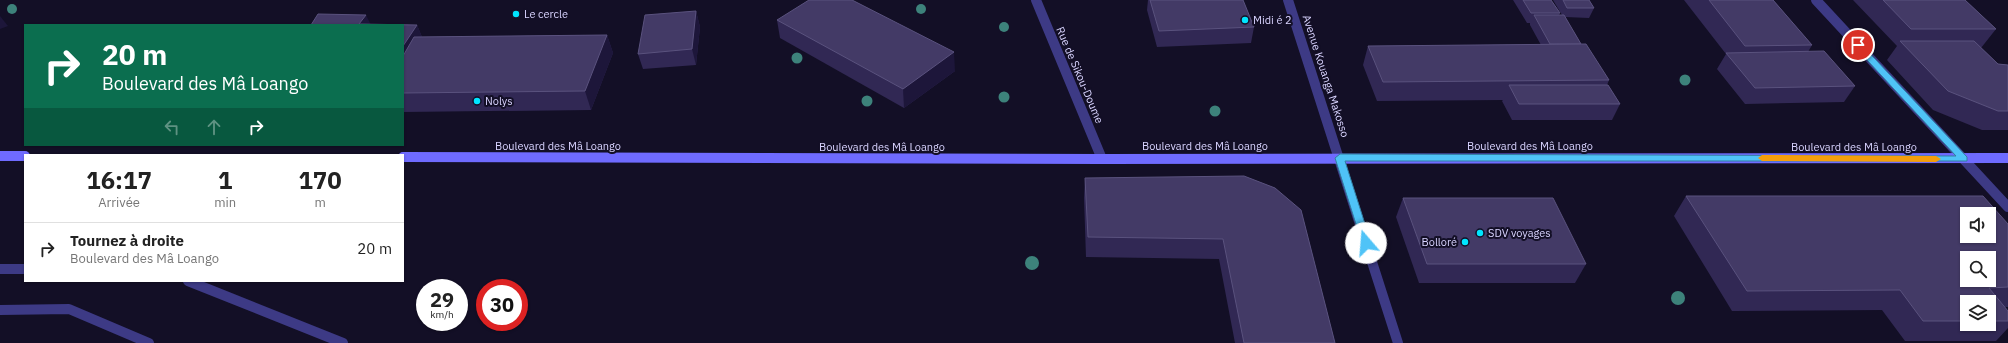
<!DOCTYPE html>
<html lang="fr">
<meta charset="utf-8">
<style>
body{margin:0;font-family:"IBM Plex Sans",sans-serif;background:#f6f6f6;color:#222;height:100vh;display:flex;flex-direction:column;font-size:15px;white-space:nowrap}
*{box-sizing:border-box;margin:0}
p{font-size:13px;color:#767676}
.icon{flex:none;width:22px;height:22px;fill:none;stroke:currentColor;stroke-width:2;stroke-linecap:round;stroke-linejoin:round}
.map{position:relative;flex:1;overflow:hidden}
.drawer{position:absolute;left:24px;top:154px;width:380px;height:128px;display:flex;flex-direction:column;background:#fff;border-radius:0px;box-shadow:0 1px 3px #0004}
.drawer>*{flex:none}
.hud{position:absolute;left:24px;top:24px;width:380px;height:122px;border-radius:0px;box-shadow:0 1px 3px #0004;background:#0b6e4f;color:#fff;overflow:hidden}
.buttons{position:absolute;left:1960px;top:207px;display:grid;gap:8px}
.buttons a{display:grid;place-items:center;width:36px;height:36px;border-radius:0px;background:#fff;box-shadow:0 1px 3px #0004;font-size:20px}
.speed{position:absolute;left:416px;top:279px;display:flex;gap:8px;font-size:20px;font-weight:700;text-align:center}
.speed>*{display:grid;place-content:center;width:52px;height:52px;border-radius:50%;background:#fff;box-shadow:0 1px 3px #0004;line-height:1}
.speed small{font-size:10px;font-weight:400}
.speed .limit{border:6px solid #d22;background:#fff;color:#111}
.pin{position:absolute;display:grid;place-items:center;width:34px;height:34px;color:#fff;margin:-17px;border:2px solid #fff;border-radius:50%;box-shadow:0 1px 4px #0007}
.me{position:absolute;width:44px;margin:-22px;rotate:342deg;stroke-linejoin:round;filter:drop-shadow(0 0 3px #0008)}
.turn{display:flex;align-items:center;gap:14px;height:84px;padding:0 12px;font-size:18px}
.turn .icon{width:52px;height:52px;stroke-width:2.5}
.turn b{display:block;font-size:28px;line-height:34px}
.lanes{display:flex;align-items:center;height:38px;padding:0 12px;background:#0003;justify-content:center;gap:20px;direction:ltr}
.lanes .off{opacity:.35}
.eta{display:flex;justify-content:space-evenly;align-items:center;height:68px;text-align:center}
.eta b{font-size:24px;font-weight:800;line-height:28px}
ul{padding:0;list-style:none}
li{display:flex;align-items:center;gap:12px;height:52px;padding:0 12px;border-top:1px solid #e0e0e0}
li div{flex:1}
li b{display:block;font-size:15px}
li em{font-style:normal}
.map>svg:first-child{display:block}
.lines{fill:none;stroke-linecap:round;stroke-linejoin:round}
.lane{stroke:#3d3a85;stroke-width:10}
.street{stroke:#3d3a85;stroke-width:10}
.secondary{stroke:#6f6bff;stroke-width:10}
.tree{fill:#3d827b}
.wall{fill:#312854;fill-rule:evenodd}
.shaded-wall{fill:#1d163a}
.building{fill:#433a66;stroke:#5a527e;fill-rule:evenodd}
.route{fill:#4fc3f7;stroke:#337fa1}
.slow{fill:#f59e0b}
.poi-dot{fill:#00e5ff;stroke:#130f26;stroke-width:1.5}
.labels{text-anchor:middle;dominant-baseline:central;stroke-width:4;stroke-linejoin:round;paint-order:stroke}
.poi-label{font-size:11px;fill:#d9d4ff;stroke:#130f26;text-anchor:start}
.street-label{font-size:11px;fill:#d9d4ff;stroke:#130f26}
</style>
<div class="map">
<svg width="2008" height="343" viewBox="0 0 2008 343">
<rect width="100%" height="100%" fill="#130f26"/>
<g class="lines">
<g class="lane">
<polyline points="0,269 25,269"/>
<polyline points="188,281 343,343"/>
<polyline points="0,310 69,309 149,343"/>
</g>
<g class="street">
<polyline points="1036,0 1102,159"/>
<polyline points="1288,0 1398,343"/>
<polyline points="1816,0 2008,207"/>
</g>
<g class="secondary">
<polyline points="0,156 25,156"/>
<polyline points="403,157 1102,159 2008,158"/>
</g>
</g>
<g class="tree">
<circle cx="12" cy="9" r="5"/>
<circle cx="921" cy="9" r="5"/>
<circle cx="1004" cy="27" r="5"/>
<circle cx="797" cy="58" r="5.5"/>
<circle cx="1685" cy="80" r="5.5"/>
<circle cx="1004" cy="97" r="5.5"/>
<circle cx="867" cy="101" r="5.5"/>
<circle cx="1215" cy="111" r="5.5"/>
<circle cx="1032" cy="263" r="7"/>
<circle cx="1678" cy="298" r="7"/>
</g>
<g class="wall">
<polygon points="1148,0 1243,0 1254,27 1251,43 1157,47 1147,10"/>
<polygon points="1513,0 1551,0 1560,13 1559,15 1562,15 1553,0 1589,0 1594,8 1589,18 1565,17 1581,44 1609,80 1607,85 1620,104 1612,120 1512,120 1502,101 1503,100 1377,101 1363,65 1368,46 1541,45 1530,25 1530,23 1527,23"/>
<polygon points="1684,0 1773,0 1812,45 1808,52 1855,86 1844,102 1745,104 1717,69 1726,54"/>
<polygon points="1853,0 1965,0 1996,29 1981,48 1998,64 2008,65 2008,130 1982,130 1933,110 1887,60 1897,46"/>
<polygon points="696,11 700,27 696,65 643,69 638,54"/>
<polygon points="777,20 955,71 904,108 780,38"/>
<polygon points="370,24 417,25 422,37 607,35 613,53 591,110 403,112 403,25"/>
<polygon points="1085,178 1301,210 1335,343 1235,343 1219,259 1086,257 1084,198"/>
<path d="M1686,196L2008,224V307H2005L2008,311V328L1996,341H1905L1882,310L1732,311L1674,216ZM1967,302H1989V324H1967Z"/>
<polygon points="1403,198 1586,264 1575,283 1419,283 1396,217"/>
</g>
<g class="shaded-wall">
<polygon points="696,11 700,27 696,65 692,49"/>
<polygon points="366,15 371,25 359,24"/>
<polygon points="0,16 8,26 0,29"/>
<polygon points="417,25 425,44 403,79 403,46"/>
<polygon points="607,35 613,53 591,110 585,91"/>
<polygon points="954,52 955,71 904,108 903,89"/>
</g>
<g class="building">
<polygon points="809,0 852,0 954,52 903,89 777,20"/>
<polygon points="1150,0 1243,0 1254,27 1159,31"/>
<polygon points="1523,0 1551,0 1560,13 1531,13"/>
<polygon points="1563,0 1589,0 1594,8 1567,8"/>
<polygon points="1709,0 1773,0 1812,45 1745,46"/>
<polygon points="1883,0 1965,0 1996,29 1911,29"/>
<polygon points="696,11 692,49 638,54 645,15"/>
<polygon points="318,14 366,15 359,24 417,25 403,46 403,25 311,25"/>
<polygon points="1534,15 1564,15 1581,44 1550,44"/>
<polygon points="607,35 585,91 403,93 403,56 414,37"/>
<polygon points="1900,41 1974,41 1998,64 2008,65 2008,111 1998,111 1948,91"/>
<polygon points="1586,44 1609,80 1383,82 1368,46"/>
<polygon points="1824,51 1855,86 1755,88 1726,53"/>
<polygon points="1509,85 1608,85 1620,104 1519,104"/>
<polygon points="1244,176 1275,188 1301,210 1335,343 1244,343 1223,239 1088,237 1085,178"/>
<path d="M1686,196H1983L2008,224V287L1989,288L2008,311V321H1989V302H1967V321H1923L1900,290L1747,291ZM1967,214H1989V236H1967ZM1967,258H1989V280H1967Z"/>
<polygon points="1403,198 1553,198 1586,264 1427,264"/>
</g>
<polygon class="route" points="1858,43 1861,44 1967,157 1967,161 1345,161 1371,243 1366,247 1362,243 1335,158 1340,154 1956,156 1855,47 1854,45"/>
<polygon class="slow" points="1762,155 1936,156 1941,159 1936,162 1762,161 1758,158"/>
<g class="poi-dot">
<circle cx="516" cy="14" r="4"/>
<circle cx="1245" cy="20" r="4"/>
<circle cx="477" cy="101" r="4"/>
<circle cx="1480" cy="233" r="4"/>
<circle cx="1465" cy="242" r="4"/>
</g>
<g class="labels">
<g class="poi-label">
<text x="524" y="14">Le cercle</text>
<text x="1253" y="20">Midi é 2</text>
<text x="485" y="101">Nolys</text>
<text x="1488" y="233">SDV voyages</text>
<text x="1457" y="242" text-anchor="end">Bolloré</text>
</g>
<g class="street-label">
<text transform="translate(1080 75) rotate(67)">Rue de Sikou-Doume</text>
<text transform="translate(1326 76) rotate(72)">Avenue Kouanga Makosso</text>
<text x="558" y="146">Boulevard des Mâ Loango</text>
<text x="1205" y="146">Boulevard des Mâ Loango</text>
<text x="1530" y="146">Boulevard des Mâ Loango</text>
<text x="882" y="147">Boulevard des Mâ Loango</text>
<text x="1854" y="147">Boulevard des Mâ Loango</text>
</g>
</g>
</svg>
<div class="buttons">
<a><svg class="icon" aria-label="sound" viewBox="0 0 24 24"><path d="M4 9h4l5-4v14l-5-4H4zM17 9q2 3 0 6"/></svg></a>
<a><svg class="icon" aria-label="search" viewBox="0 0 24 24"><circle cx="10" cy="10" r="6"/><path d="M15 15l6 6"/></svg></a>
<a><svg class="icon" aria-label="layers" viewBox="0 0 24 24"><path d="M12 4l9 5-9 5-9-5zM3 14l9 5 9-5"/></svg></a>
</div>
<div class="speed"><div>29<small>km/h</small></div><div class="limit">30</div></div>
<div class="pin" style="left:1858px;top:45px;background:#d93025"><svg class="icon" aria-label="arrive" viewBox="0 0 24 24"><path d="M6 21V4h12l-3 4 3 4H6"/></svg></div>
<svg class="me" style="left:1366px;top:243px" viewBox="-20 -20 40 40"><circle r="19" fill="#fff"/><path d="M0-13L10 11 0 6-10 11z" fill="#4fc3f7"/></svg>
<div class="hud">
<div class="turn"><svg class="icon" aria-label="right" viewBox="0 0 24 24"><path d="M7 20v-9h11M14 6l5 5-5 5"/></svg><div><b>20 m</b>Boulevard des Mâ Loango</div></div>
<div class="lanes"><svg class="icon off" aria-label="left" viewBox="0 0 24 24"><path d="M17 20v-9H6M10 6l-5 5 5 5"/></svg><svg class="icon off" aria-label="ahead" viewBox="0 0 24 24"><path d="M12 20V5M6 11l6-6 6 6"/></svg><svg class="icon" aria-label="right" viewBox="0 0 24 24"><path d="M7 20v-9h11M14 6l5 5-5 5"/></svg></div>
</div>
<section class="drawer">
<div class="eta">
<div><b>16:17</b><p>Arrivée</p></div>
<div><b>1</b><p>min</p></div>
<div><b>170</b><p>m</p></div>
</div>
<ul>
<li><svg class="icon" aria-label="right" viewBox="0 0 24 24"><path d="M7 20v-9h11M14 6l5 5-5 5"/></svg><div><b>Tournez à droite</b><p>Boulevard des Mâ Loango</p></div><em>20 m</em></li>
</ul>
</section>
</div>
